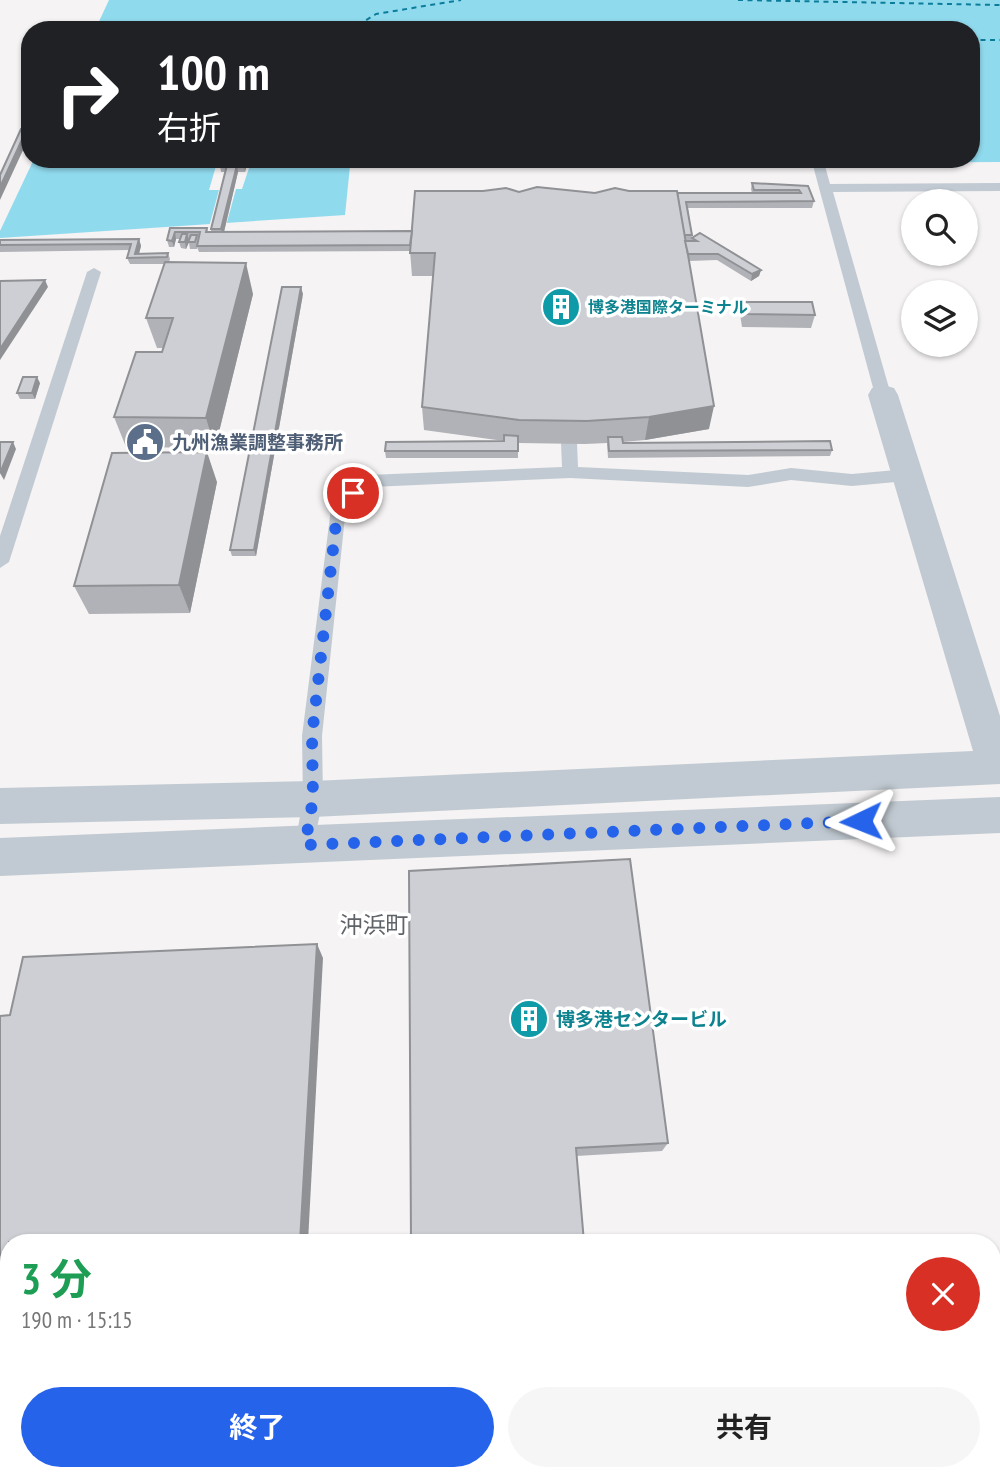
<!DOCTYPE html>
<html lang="ja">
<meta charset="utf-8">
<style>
body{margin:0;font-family:"PT Sans Narrow","Noto Sans JP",sans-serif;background:#f6f6f6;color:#222;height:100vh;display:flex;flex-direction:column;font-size:26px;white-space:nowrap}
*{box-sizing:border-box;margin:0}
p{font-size:23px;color:#767676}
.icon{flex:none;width:38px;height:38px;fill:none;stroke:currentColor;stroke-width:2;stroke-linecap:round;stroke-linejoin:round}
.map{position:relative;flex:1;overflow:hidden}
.panel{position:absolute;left:0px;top:1234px;width:1001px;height:247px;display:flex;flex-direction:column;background:#fff;border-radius:28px 28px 0 0;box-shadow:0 2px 5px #0004}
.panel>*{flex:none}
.banner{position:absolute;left:21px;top:21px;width:959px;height:147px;border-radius:28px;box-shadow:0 2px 5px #0004;background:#202124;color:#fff;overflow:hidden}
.buttons{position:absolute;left:901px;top:189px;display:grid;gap:14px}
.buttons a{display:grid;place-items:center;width:77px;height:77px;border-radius:50%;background:#fff;box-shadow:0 2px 5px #0004;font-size:35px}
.pin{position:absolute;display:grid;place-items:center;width:60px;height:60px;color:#fff;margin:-30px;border:4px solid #fff;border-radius:50%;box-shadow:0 2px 7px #0007}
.me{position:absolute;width:77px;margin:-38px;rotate:268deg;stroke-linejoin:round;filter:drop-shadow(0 0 5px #0008)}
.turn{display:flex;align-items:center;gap:24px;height:147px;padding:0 21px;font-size:32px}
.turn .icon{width:91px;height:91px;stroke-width:2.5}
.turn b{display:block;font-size:49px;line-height:60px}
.round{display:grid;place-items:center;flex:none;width:74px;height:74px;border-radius:37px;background:#f6f6f6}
.overview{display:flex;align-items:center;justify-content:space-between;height:119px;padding:0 21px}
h1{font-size:42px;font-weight:700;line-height:52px;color:#1e9e55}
.primary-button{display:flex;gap:14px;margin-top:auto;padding:14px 21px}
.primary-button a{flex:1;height:80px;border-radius:42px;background:#2563eb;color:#fff;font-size:28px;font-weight:700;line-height:80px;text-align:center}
.primary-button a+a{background:#f6f6f6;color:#222}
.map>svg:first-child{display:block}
.water{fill:#90daee}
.pier{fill:#f5f3f3}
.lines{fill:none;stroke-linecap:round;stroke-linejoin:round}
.ferry{stroke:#0c7c9b;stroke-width:2;stroke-dasharray:5 4.5;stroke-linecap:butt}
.service{fill:#c1cad2;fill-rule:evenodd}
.tertiary{fill:#c1cad2;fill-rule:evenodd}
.wall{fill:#b0b2b7}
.shaded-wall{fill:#909195}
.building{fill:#cdcfd5;stroke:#909195;stroke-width:2}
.route{stroke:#2563eb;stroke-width:12;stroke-dasharray:0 21.6}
.labels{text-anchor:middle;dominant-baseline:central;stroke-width:7;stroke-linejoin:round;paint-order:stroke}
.far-culture-label{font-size:16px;font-weight:bold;fill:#0d838f;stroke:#fff;text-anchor:start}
.service-label{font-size:19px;font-weight:bold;fill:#4e5e75;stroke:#fff;text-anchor:start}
.culture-label{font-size:19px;font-weight:bold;fill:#0d838f;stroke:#fff;text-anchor:start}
.quarter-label{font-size:23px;fill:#5f6368;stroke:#fff}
</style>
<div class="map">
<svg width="1000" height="1480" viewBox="0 0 1000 1480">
<rect width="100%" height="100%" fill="#f5f3f3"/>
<polygon class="water" points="109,0 1000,0 1000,162 350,166 345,215 0,238 0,231 34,159 971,159 971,30 95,30"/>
<polygon class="pier" points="218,159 252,159 242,189 236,189 226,226 209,227 219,190 209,190"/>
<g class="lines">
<g class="ferry">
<polyline points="738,0 1000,5"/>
<polyline points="350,30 376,14 461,0"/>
<polyline points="971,40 1000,40"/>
</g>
<g class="service">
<polygon points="814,159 824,162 830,184 1000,183 1000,191 833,192 891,395 888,399 883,400 875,395 812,162"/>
<polygon points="94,268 101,272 9,562 0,568 0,536 87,272"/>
<polygon points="568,414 576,419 578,467 748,475 791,468 852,474 907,469 915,475 907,481 852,486 791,480 748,487 570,478 372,487 346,507 322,736 323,799 312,852 305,854 298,852 295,845 303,799 302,736 332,501 368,475 562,467 560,419"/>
</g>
<g class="tertiary">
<polygon points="883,385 894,388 898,395 1000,716 1000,784 313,817 0,824 0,788 313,781 973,751 868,395 872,388"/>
<polygon points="1000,797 1000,833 0,876 0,838"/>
</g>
</g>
<g class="wall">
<polygon points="221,159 248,159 245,172 238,172 224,232 412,231 519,192 595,193 629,191 677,193 752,193 751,189 752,183 808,186 814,201 812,208 688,208 692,238 761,270 759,276 751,281 717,260 689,261 709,429 645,440 623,442 623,443 832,450 830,456 608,458 607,443 585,444 518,443 518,458 386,458 385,451 504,441 424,430 422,407 433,276 412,276 410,251 199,252 197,247 197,249 190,249 189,243 186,249 181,248 179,242 180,239 176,239 174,247 169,247 167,240 170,228 207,228 208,232 211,232 211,229 226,172 221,172 220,165"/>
<polygon points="139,239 141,246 139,254 168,253 170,259 169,262 253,294 215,448 126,447 114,417 162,352 163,348 157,348 146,318 165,264 130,264 127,258 129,250 0,252 0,240"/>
<polygon points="303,294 256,556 232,556 230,550"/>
<polygon points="743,302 815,315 811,328 742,327 740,314"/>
<polygon points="40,383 35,399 20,399 17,393"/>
<polygon points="217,482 190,613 89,614 74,586"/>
<polygon points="409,871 668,1143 662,1151 576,1156"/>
<polygon points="323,958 9,1242 9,1282 0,1282 0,1016 10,1015"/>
</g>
<g class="shaded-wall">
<polygon points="27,129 30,135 0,200 0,187"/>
<polygon points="245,159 248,159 245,172 244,165"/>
<polygon points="237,165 238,172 223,236 221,229"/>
<polygon points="175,232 176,239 174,247 172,241"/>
<polygon points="187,234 189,241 186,249 185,242"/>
<polygon points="139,239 141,246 138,257 135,254"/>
<polygon points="246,263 253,294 215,448 206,418"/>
<polygon points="761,270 759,276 751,281 752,274"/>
<polygon points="45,280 48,287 0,360 0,349"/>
<polygon points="301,287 303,294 256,556 254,550"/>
<polygon points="37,377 40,383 35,399 32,393"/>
<polygon points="714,406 709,429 645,440 649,417"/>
<polygon points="13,442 16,449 4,480 0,473"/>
<polygon points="207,452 217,482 190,613 179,585"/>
<polygon points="317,944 323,958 308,1242 300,1242"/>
</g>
<g class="building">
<polygon points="21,129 27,129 0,187 0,175"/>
<polygon points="221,159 245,159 244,165 237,165 221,229 211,229 227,165 220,165"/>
<polygon points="752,183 808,186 814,201 686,202 692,235 684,235 677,193 801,193 799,190 754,190"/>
<polygon points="537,187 595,193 615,188 629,191 677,191 714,406 649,417 587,421 519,420 422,407 435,253 410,253 415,191 483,191 506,188 519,192"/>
<polygon points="170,228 207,228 206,232 412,231 410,245 197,246 200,232 175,232 172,241 167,240"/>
<polygon points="700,233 761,270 752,274 718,254 688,254 685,241 697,241 692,238"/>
<polygon points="182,234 187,234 185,242 179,242"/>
<polygon points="191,235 197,235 195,242 188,242"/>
<polygon points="139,239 135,254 168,253 167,257 127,258 131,244 0,245 0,240"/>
<polygon points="165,262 246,263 206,418 114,417 136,352 162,352 173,318 146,318"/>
<polygon points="45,280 0,349 0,281"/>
<polygon points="282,287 301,287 254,550 230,550"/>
<polygon points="743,302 812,302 815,315 746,314"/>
<polygon points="23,377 37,377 32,393 17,393"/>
<polygon points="504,435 518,436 518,451 385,451 386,442 504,441"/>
<polygon points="608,437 622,437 623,443 830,441 832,450 609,451"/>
<polygon points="0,442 13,442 0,473"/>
<polygon points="207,452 179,585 74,586 112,453"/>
<polygon points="630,859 668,1143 576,1148 584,1242 411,1242 409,871"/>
<polygon points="317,944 300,1242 9,1242 9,1277 0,1278 0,1016 10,1015 23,957"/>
</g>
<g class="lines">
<polyline class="route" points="353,493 338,505 312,736 313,799 305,845 861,821"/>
</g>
<defs>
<symbol id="building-disc" viewBox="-11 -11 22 22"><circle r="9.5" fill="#0f9aa8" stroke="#fff"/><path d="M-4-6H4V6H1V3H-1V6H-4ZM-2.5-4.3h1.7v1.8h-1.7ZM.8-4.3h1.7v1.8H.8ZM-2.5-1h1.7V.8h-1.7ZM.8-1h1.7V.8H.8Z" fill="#fff"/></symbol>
<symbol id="civic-disc" viewBox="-11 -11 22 22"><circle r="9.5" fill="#5c6f8a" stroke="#fff"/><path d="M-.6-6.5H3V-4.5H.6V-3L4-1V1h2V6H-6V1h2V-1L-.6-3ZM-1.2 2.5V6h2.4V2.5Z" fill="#fff"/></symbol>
</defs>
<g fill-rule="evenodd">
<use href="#building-disc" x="539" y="285" width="44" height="44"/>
<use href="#civic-disc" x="123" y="420" width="44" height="44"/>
<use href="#building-disc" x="507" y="997" width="44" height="44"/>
</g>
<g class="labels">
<g class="far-culture-label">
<text x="588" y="307">博多港国際ターミナル</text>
</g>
<g class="service-label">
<text x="172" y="442">九州漁業調整事務所</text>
</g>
<g class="culture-label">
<text x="556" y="1019">博多港センタービル</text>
</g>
<g class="quarter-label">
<text x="374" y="924">沖浜町</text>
</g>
</g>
</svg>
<div class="buttons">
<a><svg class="icon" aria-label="search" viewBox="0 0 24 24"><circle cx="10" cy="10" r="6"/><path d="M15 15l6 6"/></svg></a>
<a><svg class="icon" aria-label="layers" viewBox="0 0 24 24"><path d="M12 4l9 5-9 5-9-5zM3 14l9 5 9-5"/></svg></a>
</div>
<div class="pin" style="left:353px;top:493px;background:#d93025"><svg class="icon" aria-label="arrive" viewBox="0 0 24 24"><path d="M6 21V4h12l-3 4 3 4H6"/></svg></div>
<svg class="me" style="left:861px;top:821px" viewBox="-20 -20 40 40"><path d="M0-17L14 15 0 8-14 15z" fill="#2563eb" stroke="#fff" stroke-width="4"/></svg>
<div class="banner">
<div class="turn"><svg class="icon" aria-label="right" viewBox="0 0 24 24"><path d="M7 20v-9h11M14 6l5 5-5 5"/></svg><div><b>100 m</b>右折</div></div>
</div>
<section class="panel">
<div class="overview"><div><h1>3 分</h1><p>190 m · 15:15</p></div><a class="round" style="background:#d93025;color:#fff"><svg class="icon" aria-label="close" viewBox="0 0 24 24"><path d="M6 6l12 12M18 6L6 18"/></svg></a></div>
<div class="primary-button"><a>終了</a><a>共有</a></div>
</section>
</div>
